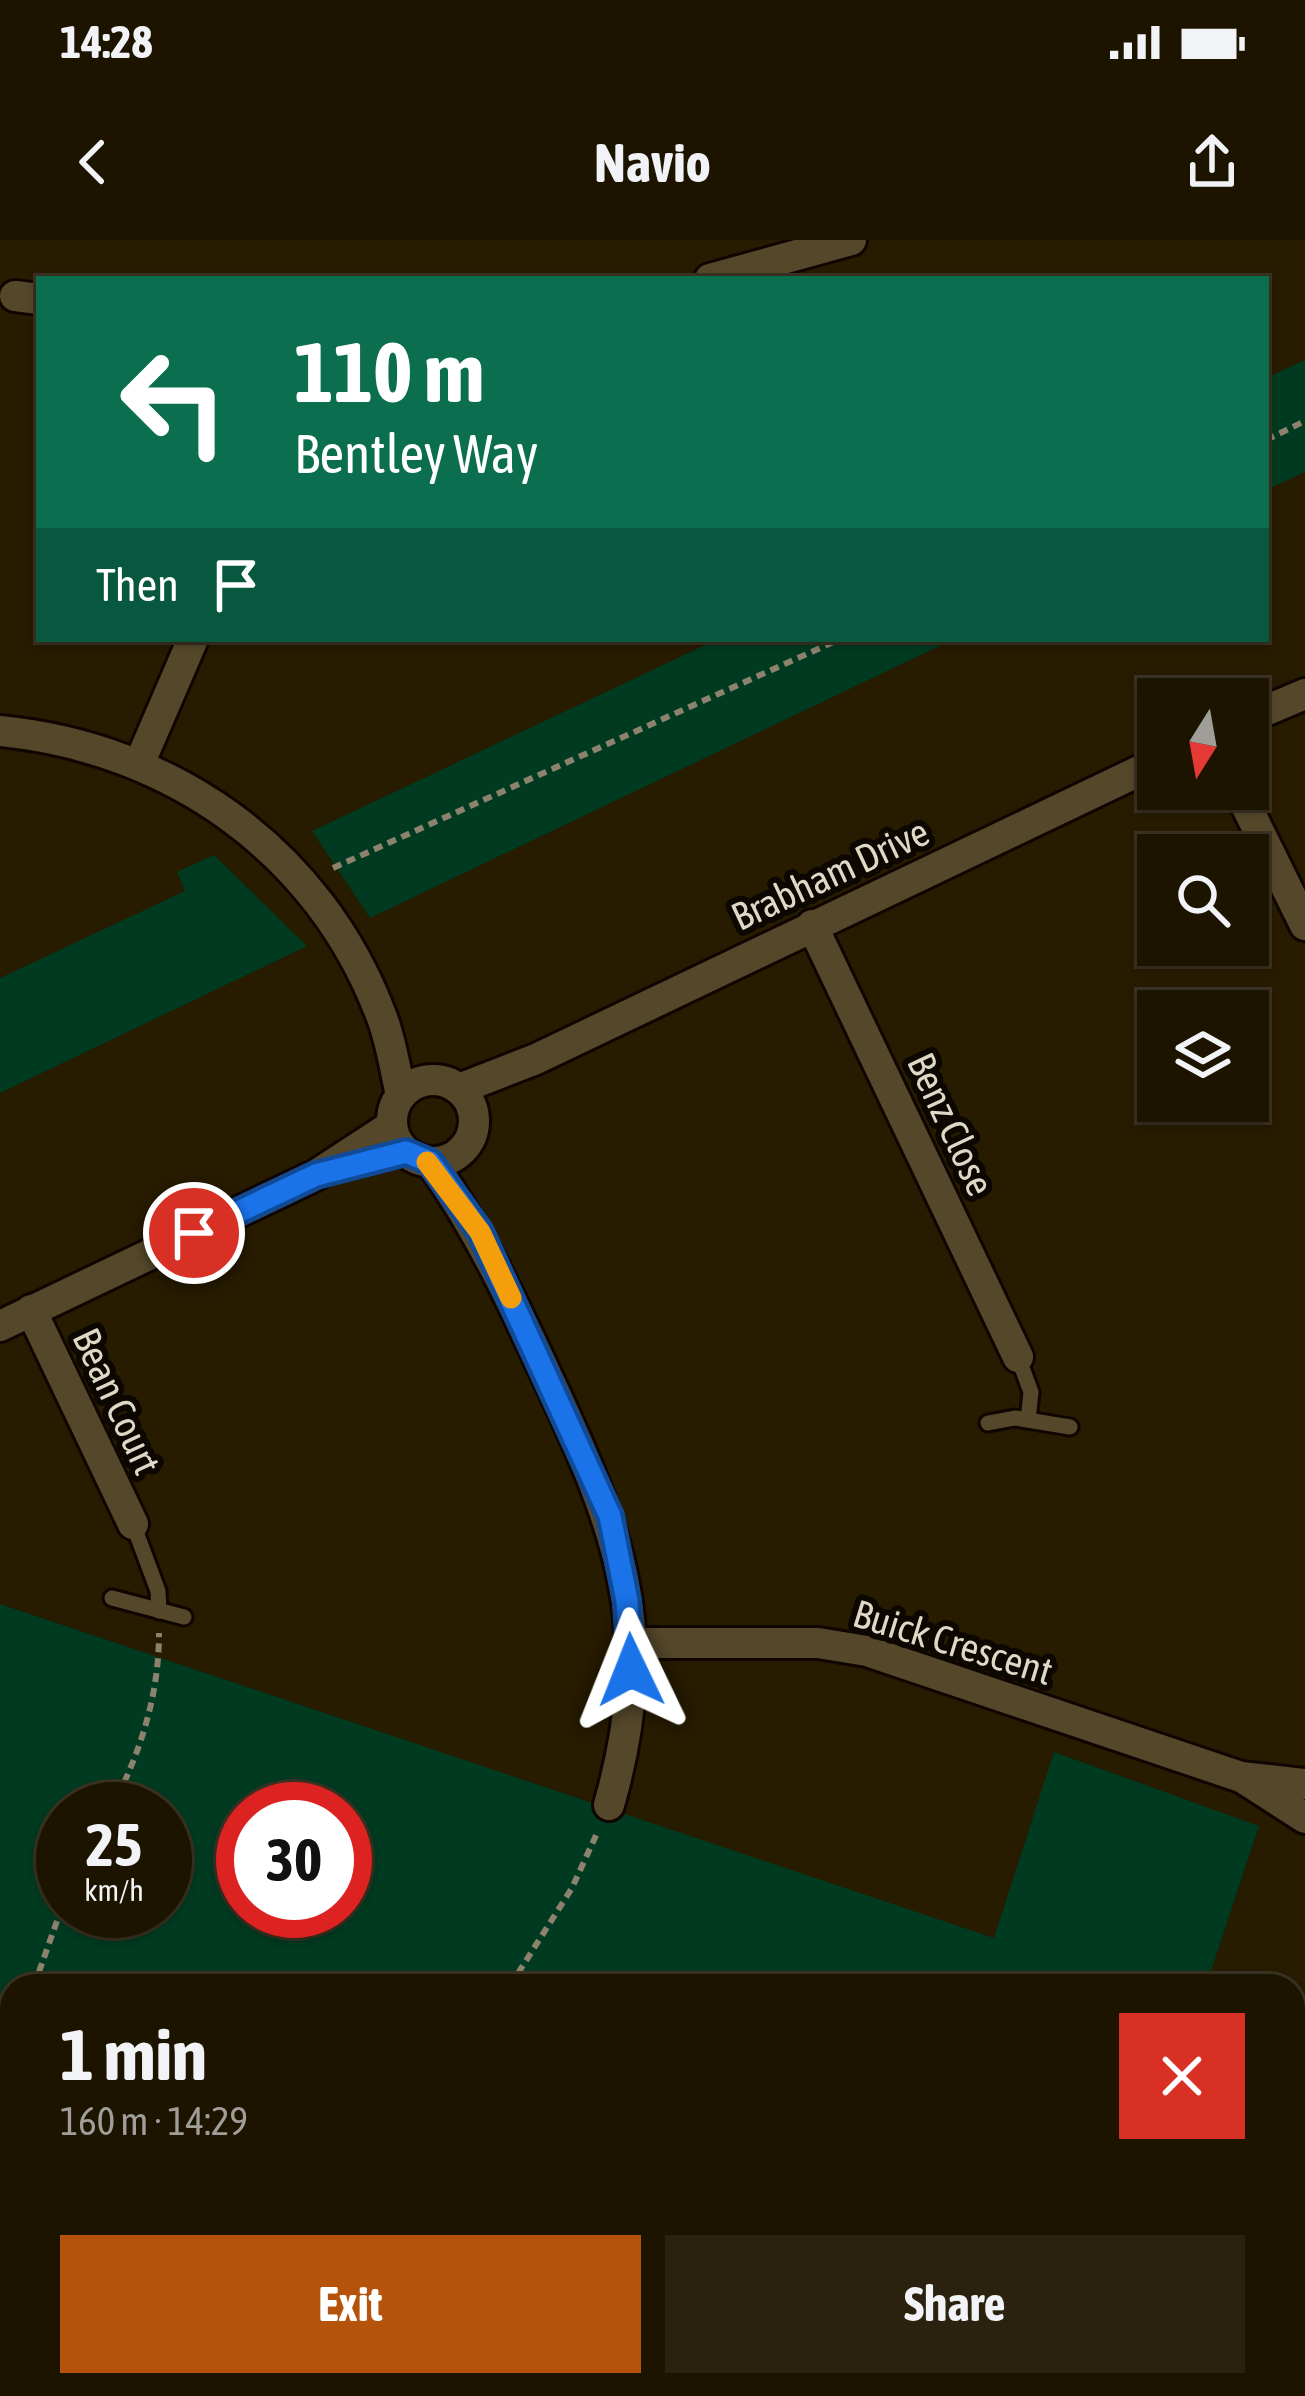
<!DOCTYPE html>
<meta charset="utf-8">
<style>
body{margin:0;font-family:"Asap Condensed",sans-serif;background:#2a210f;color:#f1f3f6;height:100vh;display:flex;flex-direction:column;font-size:45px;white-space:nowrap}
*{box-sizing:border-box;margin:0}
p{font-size:39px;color:#a09e99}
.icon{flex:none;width:66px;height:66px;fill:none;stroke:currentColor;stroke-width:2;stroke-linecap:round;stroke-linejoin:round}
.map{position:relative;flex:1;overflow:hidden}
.drawer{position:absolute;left:0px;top:1734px;width:1305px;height:423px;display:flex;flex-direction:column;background:#1d1400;border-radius:36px 36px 0 0;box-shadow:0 3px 9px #0004,0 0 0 3px #3b3322}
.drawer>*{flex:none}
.hud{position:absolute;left:36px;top:36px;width:1233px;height:366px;border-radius:0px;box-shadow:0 3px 9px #0004,0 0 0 3px #3b3322;background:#0b6e4f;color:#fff;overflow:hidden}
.needle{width:78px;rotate:191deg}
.buttons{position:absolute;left:1137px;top:438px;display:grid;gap:24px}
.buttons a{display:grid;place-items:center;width:132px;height:132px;border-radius:0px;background:#1d1400;box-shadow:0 3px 9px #0004,0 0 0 3px #3b3322;font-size:60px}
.speed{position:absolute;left:36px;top:1542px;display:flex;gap:24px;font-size:60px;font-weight:700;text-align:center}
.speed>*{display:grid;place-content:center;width:156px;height:156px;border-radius:50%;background:#1d1400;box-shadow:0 3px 9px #0004,0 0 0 3px #3b3322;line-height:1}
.speed small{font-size:30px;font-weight:400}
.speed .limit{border:18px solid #d22;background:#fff;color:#111}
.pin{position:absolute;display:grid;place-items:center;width:102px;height:102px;color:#fff;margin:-51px;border:6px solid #fff;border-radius:50%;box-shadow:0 3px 12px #0007}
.me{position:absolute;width:132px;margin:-66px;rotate:358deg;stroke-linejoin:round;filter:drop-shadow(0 0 9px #0008)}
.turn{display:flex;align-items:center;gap:42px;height:252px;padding:0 60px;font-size:54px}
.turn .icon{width:156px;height:156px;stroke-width:2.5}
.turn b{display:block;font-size:84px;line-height:102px}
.then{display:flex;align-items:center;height:114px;padding:0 60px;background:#0003;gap:24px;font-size:45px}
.round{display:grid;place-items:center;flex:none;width:126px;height:126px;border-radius:0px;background:#2a210f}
.overview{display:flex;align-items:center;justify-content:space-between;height:204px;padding:0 60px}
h1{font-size:72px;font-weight:700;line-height:90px}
.cta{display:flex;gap:24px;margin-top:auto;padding:24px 60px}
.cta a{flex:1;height:138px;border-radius:0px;background:#b45309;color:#fff;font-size:48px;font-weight:700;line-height:138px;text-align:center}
.cta a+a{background:#2a210f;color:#f1f3f6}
.status{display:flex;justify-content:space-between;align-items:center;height:84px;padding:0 60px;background:#1d1400;direction:ltr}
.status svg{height:33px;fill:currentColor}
header{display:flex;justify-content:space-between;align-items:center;height:156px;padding:0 60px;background:#1d1400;font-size:54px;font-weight:700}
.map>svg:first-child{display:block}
.built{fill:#32260a}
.green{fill:#003a20;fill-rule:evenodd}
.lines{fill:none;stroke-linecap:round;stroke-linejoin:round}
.lane-casing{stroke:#100500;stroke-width:21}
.street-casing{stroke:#100500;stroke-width:36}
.path{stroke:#8c826d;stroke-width:6;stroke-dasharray:9 6;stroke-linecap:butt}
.lane{stroke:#55482a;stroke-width:15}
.street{stroke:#55482a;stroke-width:30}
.route-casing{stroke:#114b97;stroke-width:30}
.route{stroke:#1a73e8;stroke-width:21}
.slow{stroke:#f59e0b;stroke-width:21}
.labels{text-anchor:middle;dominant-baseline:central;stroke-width:12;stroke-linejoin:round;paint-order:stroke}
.street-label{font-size:39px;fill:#dfd8c7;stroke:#0c0701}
</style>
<div class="status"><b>14:28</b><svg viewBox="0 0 49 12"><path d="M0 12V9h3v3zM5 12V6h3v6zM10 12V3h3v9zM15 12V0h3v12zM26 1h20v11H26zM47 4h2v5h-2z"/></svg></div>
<header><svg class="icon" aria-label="back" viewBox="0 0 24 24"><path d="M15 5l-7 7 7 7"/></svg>Navio<svg class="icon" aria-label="share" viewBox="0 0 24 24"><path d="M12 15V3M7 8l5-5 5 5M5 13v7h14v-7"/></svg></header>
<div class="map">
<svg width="1305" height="2156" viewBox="0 0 1305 2156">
<rect width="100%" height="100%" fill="#271b00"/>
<polygon class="built" points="0,1997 12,2001 12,2145 346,2145 372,2156 0,2156"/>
<g class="green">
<polygon points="1305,120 1305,232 1266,250 1266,138"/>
<polygon points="718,399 954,399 370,678 312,591"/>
<polygon points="214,615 307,706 0,853 0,738 185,651 177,632"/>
<path d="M0,1364L994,1698L1054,1512L1259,1586L1206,1746H12V2001L0,1997ZM63,1569H165V1671H63ZM243,1569H345V1671H243Z"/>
<polygon points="1293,1799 1305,1803 1305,2156 372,2156 346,2145 1293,2145"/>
</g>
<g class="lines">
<defs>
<g id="lane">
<polyline points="1018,1117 1031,1152 1028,1180"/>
<polyline points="988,1183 1015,1178 1070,1187"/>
<polyline points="133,1284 158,1351 159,1371"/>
<polyline points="112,1358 184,1377"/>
</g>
<g id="street">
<polyline points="710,39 851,0"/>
<polyline points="15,56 39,59"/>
<polyline points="1248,478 1305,454"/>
<path d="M0,491C172,508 319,611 381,775C391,800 395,829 401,855"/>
<polyline points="140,522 193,399"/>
<polyline points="1238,549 1305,685"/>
<polyline points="812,685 1018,1117"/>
<circle cx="433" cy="881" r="41"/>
<polyline points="459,849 536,819 1158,522"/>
<path d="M431,922C479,990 510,1057 545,1132C619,1290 659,1389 609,1565"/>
<polyline points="31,1070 133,1284"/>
<polyline points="0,1086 316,935 391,886"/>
<polyline points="631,1403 818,1403 867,1411 1241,1537 1305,1544"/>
<polyline points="1246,1540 1305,1578"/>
</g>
</defs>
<use href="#lane" class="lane-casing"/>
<use href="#street" class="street-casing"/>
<g class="path">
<polyline points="1266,200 1305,181"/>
<polyline points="333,628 840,399"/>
<path d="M111,1569C140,1514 159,1456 159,1393"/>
<polyline points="34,1746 63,1664"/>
<polyline points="510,1746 572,1648 598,1591"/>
<polyline points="0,1899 12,1846"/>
<polyline points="0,1959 12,1963"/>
<polyline points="320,2155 327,2145"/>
<polyline points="46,2156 47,2145"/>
</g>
<use href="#lane" class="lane"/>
<use href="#street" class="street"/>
</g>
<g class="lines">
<defs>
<polyline id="route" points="194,993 316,935 406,912 430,922 480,992 610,1276 627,1361 631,1430"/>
</defs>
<use href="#route" class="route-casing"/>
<use href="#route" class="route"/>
<polyline class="slow" points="427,922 480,992 511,1058"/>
</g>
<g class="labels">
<g class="street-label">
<text transform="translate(830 634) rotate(-25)">Brabham Drive</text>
<text transform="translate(951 884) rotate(65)">Benz Close</text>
<text transform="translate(117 1161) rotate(65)">Bean Court</text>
<text transform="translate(953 1402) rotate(17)">Buick Crescent</text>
</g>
</g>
</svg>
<div class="buttons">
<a><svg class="needle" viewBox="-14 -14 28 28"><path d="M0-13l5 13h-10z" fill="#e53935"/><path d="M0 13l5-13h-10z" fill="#a09e99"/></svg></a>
<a><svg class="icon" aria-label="search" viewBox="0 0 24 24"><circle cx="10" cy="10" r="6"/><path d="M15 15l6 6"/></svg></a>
<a><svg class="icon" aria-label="layers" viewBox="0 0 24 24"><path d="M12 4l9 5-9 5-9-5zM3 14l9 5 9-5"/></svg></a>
</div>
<div class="speed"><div>25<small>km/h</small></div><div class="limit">30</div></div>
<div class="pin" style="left:194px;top:993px;background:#d93025"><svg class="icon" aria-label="arrive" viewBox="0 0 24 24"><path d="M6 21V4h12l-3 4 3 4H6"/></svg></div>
<svg class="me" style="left:631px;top:1430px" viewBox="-20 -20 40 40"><path d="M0-17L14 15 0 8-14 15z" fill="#1a73e8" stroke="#fff" stroke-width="4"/></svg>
<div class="hud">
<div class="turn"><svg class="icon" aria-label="left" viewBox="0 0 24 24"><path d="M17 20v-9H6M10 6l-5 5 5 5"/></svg><div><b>110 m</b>Bentley Way</div></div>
<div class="then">Then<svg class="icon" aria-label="arrive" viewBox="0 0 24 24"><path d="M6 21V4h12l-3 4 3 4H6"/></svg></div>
</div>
<section class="drawer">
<div class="overview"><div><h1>1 min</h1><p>160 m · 14:29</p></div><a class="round" style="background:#d93025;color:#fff"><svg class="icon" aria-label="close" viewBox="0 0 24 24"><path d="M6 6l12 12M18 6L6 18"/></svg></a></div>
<div class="cta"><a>Exit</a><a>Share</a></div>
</section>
</div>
